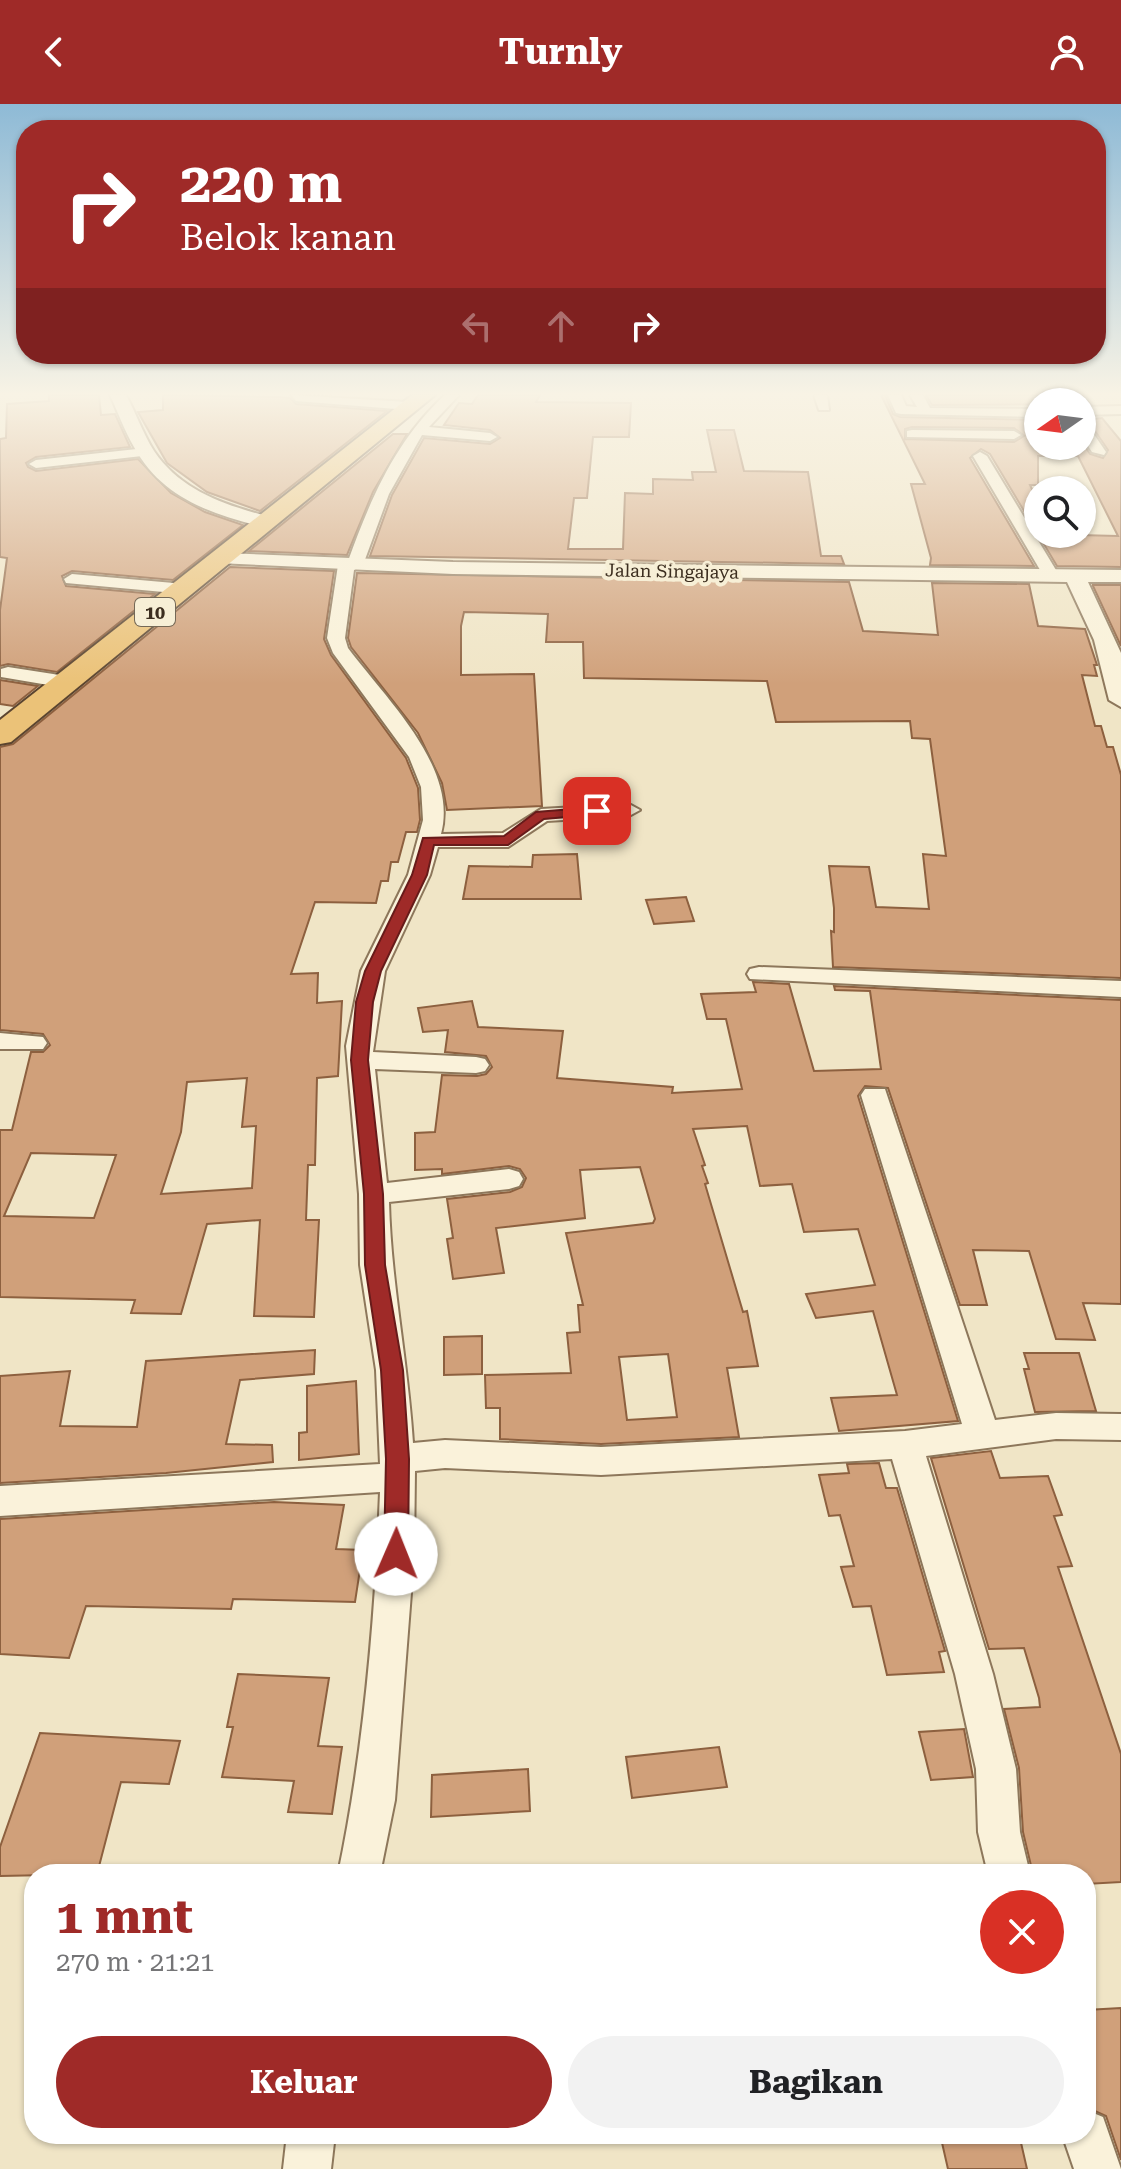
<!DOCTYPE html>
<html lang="id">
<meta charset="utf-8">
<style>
body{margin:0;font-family:"Roboto Serif",serif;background:#f2f2f2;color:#202124;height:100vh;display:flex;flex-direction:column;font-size:30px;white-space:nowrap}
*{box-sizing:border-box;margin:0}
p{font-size:26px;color:#757577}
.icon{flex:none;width:44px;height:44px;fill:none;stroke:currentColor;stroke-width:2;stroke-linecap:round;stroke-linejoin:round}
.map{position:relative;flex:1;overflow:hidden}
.side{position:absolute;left:24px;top:1760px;width:1072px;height:280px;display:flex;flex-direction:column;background:#fff;border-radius:32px;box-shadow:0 2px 6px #0004}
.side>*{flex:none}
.guide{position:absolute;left:16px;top:16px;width:1090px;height:244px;border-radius:32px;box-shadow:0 2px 6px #0004;background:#9f2a28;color:#fff;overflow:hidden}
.needle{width:52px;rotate:256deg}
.controls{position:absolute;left:1024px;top:284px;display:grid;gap:16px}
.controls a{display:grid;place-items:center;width:72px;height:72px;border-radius:50%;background:#fff;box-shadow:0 2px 6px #0004;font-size:40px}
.pin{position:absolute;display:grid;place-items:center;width:68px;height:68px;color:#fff;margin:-34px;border-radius:16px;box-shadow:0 4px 12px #0006}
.me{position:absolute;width:88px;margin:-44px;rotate:1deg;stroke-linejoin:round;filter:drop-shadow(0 0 6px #0008)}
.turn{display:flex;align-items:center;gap:28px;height:168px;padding:0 32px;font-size:36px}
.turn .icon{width:104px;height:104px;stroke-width:2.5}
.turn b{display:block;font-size:56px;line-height:68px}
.lanes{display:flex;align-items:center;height:76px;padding:0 32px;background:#0003;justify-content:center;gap:40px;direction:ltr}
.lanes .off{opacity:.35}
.round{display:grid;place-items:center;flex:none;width:84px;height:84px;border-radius:42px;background:#f2f2f2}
.overview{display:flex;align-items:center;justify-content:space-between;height:136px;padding:0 32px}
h1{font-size:48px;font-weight:700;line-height:60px;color:#9f2a28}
.cta{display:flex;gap:16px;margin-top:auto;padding:16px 32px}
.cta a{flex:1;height:92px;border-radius:48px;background:#9f2a28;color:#fff;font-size:32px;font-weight:700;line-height:92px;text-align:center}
.cta a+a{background:#f2f2f2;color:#202124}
header{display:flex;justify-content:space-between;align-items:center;height:104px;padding:0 32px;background:#9f2a28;color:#fff;font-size:36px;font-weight:700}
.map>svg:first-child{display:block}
.building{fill:#d0a07a;stroke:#8d603f;stroke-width:2;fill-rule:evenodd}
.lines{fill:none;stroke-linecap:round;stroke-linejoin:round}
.minor-casing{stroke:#8d775b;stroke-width:4}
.tertiary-casing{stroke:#8d775b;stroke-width:4}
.trunk-casing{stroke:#5b442f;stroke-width:4}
.minor{fill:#faf2da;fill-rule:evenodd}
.tertiary{fill:#faf2da;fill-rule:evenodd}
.trunk{fill:#ebc278;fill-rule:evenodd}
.route{fill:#9f2a28;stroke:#671b1a;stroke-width:2}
.labels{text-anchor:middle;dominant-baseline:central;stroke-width:8;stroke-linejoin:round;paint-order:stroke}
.far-street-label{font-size:18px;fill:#3c2e1f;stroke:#f7efd6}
.shield{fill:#f7efd6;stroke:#746856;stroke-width:2}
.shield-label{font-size:18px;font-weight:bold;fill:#3c2e1f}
</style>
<header><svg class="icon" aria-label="back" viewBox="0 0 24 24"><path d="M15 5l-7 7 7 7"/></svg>Turnly<svg class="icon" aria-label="person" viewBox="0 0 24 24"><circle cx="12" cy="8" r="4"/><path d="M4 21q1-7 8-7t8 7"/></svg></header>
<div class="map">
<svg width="1121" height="2065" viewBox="0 0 1121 2065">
<rect width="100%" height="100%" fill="#f0e5c6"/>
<g class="building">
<polygon points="49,291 99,291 101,311 115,310 130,343 36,353 26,359 28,363 36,367 138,355 171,389 205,408 243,421 173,476 72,467 62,472 66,482 155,490 57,568 8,560 0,562 0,506 7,454 0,453 0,335 6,334 7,300 49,297"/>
<polygon points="163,291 280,293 290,294 296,300 387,307 260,407 207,388 167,359 138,308 163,306"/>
<polygon points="478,291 540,291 536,298 631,299 629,333 593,333 587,394 574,394 568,445 623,445 625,389 653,390 653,375 693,376 692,368 716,368 707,326 734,326 744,367 808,368 821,452 841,452 844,460 370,452 392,391 424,334 490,340 500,334 490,326 444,321 459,299 472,300"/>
<path d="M881,291H885L893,310L900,313L1038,316V342H1082V338L1090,350L1103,354L1108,346L1089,318L1082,316L1102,314L1121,337V463L1057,462L990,350L981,345L970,354L1034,462L930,461L931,454L911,380H925ZM912,323L1014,324L1024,332L1014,338L905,335V325ZM1038,352H1078L1118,432L1038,430V398L1030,381H1038Z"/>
<polygon points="926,291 1082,291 1090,300 932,301"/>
<polygon points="393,330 407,330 373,388 347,451 249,447"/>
<path d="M230,463L334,467L324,535L331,551L406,654L418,684L420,716L417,728H406L398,758H391L388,777H381L376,799L315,798L291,870L318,869L317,899L342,897L338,972L317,974L315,1061H308L306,1116H319L314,1213L254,1212L260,1116L207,1120L181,1210L131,1209L135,1196L0,1193V1026H12L31,948H43L50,941L43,930L0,926V643L13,640ZM247,974L242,1023L256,1022L252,1084L161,1090L181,1028L187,978ZM31,1049L116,1051L94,1114L4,1112Z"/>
<polygon points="357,469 849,478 863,527 938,531 932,479 1029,480 1038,522 1085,525 1097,561 1094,561 1097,572 1082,571 1095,622 1101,622 1107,643 1113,643 1121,671 1121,874 833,863 831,827 834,828 834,804 829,762 869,763 876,803 929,805 923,750 946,752 930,635 912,634 910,617 776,618 767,577 584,574 583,538 546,538 548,510 464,508 461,522 461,571 534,570 542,702 447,706 442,679 418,629 351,543 348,534"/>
<polygon points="1093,481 1121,481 1121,542 1093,482"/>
<polygon points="0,576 38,582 13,602 0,600"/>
<polygon points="577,750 581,795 463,795 469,762 532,763 533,751"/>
<polygon points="686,793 694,817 654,820 646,796"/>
<path d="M753,878L789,880L814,967L881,965L870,887L835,886L834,882L1121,896V1200L1083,1199L1095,1236L1056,1235L1029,1147L973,1146L987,1201H960L888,984L865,982L858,992L958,1317L839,1327L831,1294L897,1291L873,1207L816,1214L806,1190L875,1181L858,1125L804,1128L792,1080L760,1082L747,1022L693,1025L705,1061L702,1062L708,1079L705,1080L743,1208L747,1207L758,1262L727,1264L739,1333L601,1340L500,1335V1304H486L485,1271L571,1269L567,1229L580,1228L578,1201H583L566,1129L653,1119L655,1115L640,1063L580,1066L585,1114L496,1124L504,1169L453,1175L447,1135L453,1134L447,1095L510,1088L522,1083L526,1074L520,1065L509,1062L442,1070V1065L415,1066V1029L435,1028L442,971L477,972L486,970L492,963L486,952L445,948L448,926L423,928L418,904L472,897L478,923L563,927L557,974L673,983L672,989L742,985L726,915H707L701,890L756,888ZM668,1250L677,1313L627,1316L619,1253Z"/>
<polygon points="482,1232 482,1270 444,1271 444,1233"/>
<polygon points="315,1246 314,1270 240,1276 226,1340 272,1341 273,1358 166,1369 0,1379 0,1272 70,1267 60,1322 137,1323 146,1257"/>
<polygon points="1024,1249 1079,1249 1096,1307 1035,1308 1024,1265 1029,1265"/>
<polygon points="356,1277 359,1350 299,1356 299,1329 307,1328 307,1282"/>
<polygon points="991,1347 1000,1374 1048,1372 1062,1411 1054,1412 1072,1462 1058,1463 1121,1650 1121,1778 1086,1780 1086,1770 1033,1770 1023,1728 1019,1664 1004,1605 1040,1603 1039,1594 1024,1544 989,1545 931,1354"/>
<polygon points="879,1359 886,1384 897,1384 945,1547 939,1548 944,1568 887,1571 871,1502 853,1503 841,1463 854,1462 840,1411 829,1412 819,1371 849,1369 847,1360"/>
<polygon points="274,1398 344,1401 336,1445 363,1446 355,1498 233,1495 231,1505 86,1502 69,1554 0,1550 0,1415"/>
<polygon points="238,1570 329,1574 318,1642 342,1643 332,1710 288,1708 294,1677 222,1673 233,1623 227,1623"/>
<polygon points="964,1625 973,1673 931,1676 919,1628"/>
<polygon points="40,1629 180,1637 169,1680 121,1678 97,1770 0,1772 0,1743"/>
<polygon points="719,1643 727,1683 632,1694 626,1653"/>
<polygon points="528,1665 530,1707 431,1713 432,1671"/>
<polygon points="1121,1904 1121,2056 1106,2012 1086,2003 1086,1906"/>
<polygon points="940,2030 1019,2030 1027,2065 948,2065"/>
</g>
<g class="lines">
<defs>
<g id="minor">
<polygon points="291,291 409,298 416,302 409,306 296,297"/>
<path d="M445,291H459L429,323L490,329L497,333L490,337L422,331L389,390L363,461L354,466L345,534L348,544C385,594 459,663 441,730L503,729L541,705L629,700L640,706L629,712L547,717L508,743H438L430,771L385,867L373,948L476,953L485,955L489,961L485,967L476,969L375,965L387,1079L509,1065L519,1068L523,1075L519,1082L509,1085L389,1098C391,1179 408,1258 413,1339L445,1336L601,1343L905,1327L962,1320L861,991L865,985H885L995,1316L1056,1309L1121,1310V1336L1056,1335L926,1352L993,1570L1016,1665L1020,1728L1030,1770H988L978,1728L976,1665L955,1570L892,1355L601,1371L445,1364L415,1367L414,1450L395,1696L380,1770H338C364,1646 375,1515 380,1388L0,1412V1382L380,1360L376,1266L360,1161L359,1090L346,942L361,867L408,771L423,716L421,683L409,653L333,549L327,534L338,461L348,457C371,394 395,337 445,291Z"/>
<polygon points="814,291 827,291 829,306 819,306"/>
<polygon points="888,291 901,291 906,302 917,303 910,291 923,291 930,304 1038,305 1038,313 901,310 896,309"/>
<polygon points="1121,302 1121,310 1082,311 1082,303"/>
<polygon points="1082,319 1087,320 1106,348 1104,351 1092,348 1082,333"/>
<polygon points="912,326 1014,327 1021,331 1014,335 907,333 907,327"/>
<polygon points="146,344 153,348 151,351 36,364 29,360 36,356"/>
<polygon points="980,348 987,352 1059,471 1057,475 1051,476 1043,471 973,352"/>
<polygon points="72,470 185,480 193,485 185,490 66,479 64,475"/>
<polygon points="8,563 66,572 75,578 66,584 1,573 1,565"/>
<polygon points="759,863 1121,877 1121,893 750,875 747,870 750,865"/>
<polygon points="0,929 43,933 47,939 43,945 0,945"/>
<polygon points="1086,2006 1103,2013 1121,2065 1074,2065 1062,2030 1086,2030"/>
<polygon points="287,2030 335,2030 331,2065 283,2065"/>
</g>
<g id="tertiary">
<path d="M110,291H126C136,309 143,330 154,347C181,387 225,401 270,413L273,417L270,421L263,423C210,410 161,393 134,343C124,326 118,308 110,291Z"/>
<polygon points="224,449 453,458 1121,466 1121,478 1088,478 1121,549 1121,603 1109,596 1094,536 1067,478 453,470 217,459 214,455 217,451"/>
</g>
<polygon id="trunk" points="412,291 435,291 11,638 0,640 0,616"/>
</defs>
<use href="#minor" class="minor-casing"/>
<use href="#tertiary" class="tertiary-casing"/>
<use href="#trunk" class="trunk-casing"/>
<use href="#minor" class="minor"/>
<use href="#tertiary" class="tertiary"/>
<use href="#trunk" class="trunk"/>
</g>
<linearGradient id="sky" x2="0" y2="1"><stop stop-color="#8ebad6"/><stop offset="0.5" stop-color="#f8f3e5"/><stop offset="1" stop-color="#f8f3e5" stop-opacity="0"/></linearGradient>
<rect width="1121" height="580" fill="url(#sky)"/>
<polygon class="route" points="597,703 604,707 602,710 544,715 508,741 434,741 427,771 381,867 373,898 368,956 383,1090 385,1161 403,1266 409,1355 408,1450 405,1458 396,1461 388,1458 384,1450 386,1355 381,1266 365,1161 364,1090 351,956 356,898 365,867 412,771 423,734 504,732 536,708"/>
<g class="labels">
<g class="far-street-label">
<text transform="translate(672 467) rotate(1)">Jalan Singajaya</text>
</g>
<rect class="shield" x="135" y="494" width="40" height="28" rx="6"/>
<g class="shield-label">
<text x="155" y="508">10</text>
</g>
</g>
</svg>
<div class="controls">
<a><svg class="needle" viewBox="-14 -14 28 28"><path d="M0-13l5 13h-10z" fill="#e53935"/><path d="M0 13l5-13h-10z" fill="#757577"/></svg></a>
<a><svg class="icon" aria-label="search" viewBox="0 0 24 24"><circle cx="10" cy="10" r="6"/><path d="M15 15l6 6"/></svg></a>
</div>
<div class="pin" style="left:597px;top:707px;background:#d93025"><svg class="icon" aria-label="arrive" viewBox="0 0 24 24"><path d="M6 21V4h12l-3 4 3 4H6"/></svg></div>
<svg class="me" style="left:396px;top:1450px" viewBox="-20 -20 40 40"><circle r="19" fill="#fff"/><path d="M0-13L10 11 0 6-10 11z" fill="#9f2a28"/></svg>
<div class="guide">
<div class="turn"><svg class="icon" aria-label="right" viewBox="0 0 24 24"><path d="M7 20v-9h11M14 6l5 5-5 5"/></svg><div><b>220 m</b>Belok kanan</div></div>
<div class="lanes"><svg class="icon off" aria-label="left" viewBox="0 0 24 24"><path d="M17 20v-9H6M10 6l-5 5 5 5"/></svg><svg class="icon off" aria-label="ahead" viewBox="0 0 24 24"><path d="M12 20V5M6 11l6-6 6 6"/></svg><svg class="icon" aria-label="right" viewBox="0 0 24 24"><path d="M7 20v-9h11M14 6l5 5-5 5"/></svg></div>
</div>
<section class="side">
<div class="overview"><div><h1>1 mnt</h1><p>270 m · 21:21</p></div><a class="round" style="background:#d93025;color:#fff"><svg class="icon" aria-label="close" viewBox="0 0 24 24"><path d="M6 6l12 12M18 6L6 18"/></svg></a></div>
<div class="cta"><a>Keluar</a><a>Bagikan</a></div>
</section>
</div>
